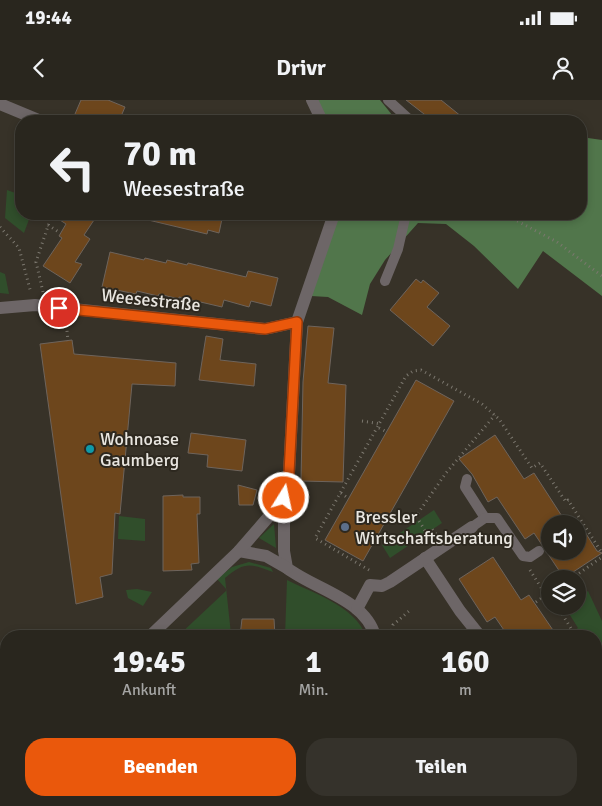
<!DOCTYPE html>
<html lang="de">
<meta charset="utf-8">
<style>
body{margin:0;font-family:Signika,sans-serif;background:#35322b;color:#f1f3f6;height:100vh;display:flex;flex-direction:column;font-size:19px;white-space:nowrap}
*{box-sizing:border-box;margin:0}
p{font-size:16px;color:#a5a5a4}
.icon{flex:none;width:28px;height:28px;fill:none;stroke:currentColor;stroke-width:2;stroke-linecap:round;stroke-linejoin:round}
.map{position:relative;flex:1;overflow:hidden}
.panel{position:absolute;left:0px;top:530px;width:602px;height:176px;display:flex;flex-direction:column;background:#29261e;border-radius:20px 20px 0 0;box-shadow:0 2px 8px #0003,0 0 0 1px #45433c}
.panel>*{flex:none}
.banner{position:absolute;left:15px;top:15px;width:572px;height:105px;border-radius:20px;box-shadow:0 2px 8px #0003,0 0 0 1px #45433c;background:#29261e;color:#f1f3f6;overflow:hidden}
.fabs{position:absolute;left:541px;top:415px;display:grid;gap:10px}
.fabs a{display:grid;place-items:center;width:45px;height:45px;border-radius:50%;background:#29261e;box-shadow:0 2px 8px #0003,0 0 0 1px #45433c;font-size:25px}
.pin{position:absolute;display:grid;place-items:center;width:42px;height:42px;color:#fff;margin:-21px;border:2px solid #fff;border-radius:50%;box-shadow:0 1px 5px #0007}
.me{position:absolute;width:55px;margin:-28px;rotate:10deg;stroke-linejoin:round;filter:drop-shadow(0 0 4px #0008)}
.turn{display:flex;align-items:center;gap:18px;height:105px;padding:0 25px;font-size:22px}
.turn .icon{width:65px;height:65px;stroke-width:2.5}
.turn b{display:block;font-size:35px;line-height:42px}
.eta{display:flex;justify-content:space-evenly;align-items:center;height:85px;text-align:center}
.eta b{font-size:30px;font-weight:800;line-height:35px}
.button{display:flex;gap:10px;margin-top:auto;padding:10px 25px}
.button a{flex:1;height:58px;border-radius:20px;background:#ea580c;color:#fff;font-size:20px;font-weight:800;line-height:58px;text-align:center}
.button a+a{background:#35322b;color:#f1f3f6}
.status{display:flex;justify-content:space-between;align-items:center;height:35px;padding:0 25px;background:#29261e;direction:ltr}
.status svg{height:14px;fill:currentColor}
header{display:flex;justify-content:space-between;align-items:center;height:65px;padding:0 25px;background:#29261e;font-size:22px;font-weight:800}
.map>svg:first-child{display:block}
.green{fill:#304e2b}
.forest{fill:#51764b}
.building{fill:#6d461c;stroke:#6e645c}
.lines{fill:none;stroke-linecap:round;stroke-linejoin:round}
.path{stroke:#7c786f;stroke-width:3;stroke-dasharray:1 4;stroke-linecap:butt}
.service{stroke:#6d6667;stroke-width:10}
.minor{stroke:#6d6667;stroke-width:12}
.route-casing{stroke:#983908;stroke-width:12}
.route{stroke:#ea580c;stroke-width:9}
.culture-dot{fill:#0f9aa8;stroke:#2d281f;stroke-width:2}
.service-dot{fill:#5c6f8a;stroke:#2d281f;stroke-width:2}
.labels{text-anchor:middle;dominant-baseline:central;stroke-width:4;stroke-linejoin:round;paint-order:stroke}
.street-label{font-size:18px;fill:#e9e6e0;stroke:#2d281f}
.poi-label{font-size:18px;fill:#e9e6e0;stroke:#2d281f;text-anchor:start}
</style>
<div class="status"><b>19:44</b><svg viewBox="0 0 49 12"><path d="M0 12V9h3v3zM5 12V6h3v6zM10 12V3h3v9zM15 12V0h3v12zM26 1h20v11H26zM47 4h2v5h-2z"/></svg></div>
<header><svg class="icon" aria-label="back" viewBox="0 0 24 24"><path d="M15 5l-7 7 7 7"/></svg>Drivr<svg class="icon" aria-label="person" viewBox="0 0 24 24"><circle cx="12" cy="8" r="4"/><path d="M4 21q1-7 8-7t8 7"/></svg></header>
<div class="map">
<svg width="602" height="706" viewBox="0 0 602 706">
<rect width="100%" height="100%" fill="#373228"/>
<g class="green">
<polygon points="7,90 21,95 21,114 31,114 24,133 5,118"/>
<polygon points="0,172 5,174 9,194 0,193"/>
<polygon points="434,410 442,423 390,458 382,445"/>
<polygon points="119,416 145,419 145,441 118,439"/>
<polygon points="274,424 276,448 259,438"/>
<path d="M249,462L271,468L273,472C250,463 244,462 225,478L231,534V536H178L227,490L217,479L232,467Z"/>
<path d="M287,480C313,493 355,506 366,536H285Z"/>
<polygon points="137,489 152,492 143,506 128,498 126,490"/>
<polygon points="588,491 602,521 602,546 596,550 596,536 580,536 575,530 578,528 565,507 578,506 578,498"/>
<polygon points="6,677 6,700 92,700 83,706 0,706 0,683"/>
</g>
<g class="forest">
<polygon points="318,0 380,0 397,21 326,21"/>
<polygon points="581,37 602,40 602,196 543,151 518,189 474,146 446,124 418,123 385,160 370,184 362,215 328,197 311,196 338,114 581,114"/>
</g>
<g class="building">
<polygon points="81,0 108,0 125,7 119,21 72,21"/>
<polygon points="406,0 441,0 467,21 433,21"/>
<polygon points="51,114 98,114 84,135 90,139 75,162 82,164 70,183 43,166 62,138 59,136 66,124"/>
<polygon points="144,114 223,114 219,133 208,130 207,134 144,119"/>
<polygon points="110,152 144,160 145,158 166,163 167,160 187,165 188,163 246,177 248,171 278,178 271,206 251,201 249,207 224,200 222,207 179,197 179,199 159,194 158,196 137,191 136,194 102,187"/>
<polygon points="416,179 421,183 423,180 439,193 427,207 450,226 433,246 390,210"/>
<polygon points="308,226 334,228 328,283 346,285 343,382 301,381 303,282"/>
<polygon points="206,236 223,239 220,260 256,264 254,286 199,280"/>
<polygon points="72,240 74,254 176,263 175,286 132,284 120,414 115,413 112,474 100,477 103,497 76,504 40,244"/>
<polygon points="416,280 454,301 363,461 325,440"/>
<polygon points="191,333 246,340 242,371 207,367 208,355 188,353"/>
<polygon points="495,335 524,379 534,373 567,424 550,424 550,451 578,451 578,421 597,451 602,453 564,478 534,433 525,439 497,397 488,402 472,374 459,359"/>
<polygon points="238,385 257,390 253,405 239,405"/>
<polygon points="183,395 183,397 200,397 200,414 197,414 199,463 191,464 192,470 163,471 163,396"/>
<polygon points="493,457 521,500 529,495 557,536 508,536 495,517 487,522 459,479"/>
<polygon points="242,519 274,519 275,536 240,536"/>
</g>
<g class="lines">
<g class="path">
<polyline points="504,114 557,142 602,176"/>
<polyline points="48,125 60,133"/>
<polyline points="0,127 19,148 31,193"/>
<polyline points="43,192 36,162 52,114"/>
<polyline points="66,221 68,241"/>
<polyline points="362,321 381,324"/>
<polyline points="379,328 387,332"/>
<polyline points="341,393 349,399"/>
<polyline points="436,434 432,429 426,432 416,416 446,373 495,315"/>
<polyline points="369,470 315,438 406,276 413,271 421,270 482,304 499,319 532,368 540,363 566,402 568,400 602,453"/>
<polyline points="530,470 547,497 550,494"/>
<polyline points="571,479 602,457"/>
<polyline points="536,502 546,495"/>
<polyline points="557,506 572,530 570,531 574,536"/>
<polyline points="391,535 393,525 409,511"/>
<polyline points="596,556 602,552"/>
<polyline points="573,700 575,704 581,703 595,706"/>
<polyline points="53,706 59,700"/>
</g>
<g class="service">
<polyline points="388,0 411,21"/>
<polyline points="385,181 398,149 406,114"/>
<polyline points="467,379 465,387 485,418"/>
<polyline points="472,427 485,418 497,418 523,456 530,457 539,451"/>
<polyline points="113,706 120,700"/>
</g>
<g class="minor">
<polyline points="312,0 322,21"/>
<polyline points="0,4 41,21"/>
<polyline points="0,208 35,205 265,229 297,222"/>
<path d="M284,399V451L287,468C314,489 365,499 375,536"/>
<polyline points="239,451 266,456 287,468"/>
<polyline points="425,458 460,511 480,536"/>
<polyline points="357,509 370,485 382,486 390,482 472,427"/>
<polyline points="150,536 239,451 284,399 289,373 297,222 334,114"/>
<polyline points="0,675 6,669"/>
<polyline points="596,677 602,675"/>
<polyline points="448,700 463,706"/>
<polyline points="346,706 347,700"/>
<polyline points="548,706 555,700"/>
</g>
</g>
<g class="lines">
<defs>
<polyline id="route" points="59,208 265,229 297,222 289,373 284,398"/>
</defs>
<use href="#route" class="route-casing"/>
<use href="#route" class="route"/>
</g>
<circle class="culture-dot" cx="90" cy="349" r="5"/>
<circle class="service-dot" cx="345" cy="427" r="5"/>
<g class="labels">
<g class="street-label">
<text transform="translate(151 200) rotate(6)">Weesestraße</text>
</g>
<g class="poi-label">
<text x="100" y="339">Wohnoase<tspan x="100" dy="21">Gaumberg</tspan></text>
<text x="355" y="417">Bressler<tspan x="355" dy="21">Wirtschaftsberatung</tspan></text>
</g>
</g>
</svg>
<div class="fabs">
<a><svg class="icon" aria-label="sound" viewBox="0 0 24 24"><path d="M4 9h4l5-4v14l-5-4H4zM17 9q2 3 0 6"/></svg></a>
<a><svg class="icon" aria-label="layers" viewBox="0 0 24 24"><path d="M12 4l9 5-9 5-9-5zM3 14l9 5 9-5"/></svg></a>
</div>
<div class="pin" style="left:59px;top:208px;background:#d93025"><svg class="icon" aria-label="arrive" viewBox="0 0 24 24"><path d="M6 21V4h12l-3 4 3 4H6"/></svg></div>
<svg class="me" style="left:284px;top:398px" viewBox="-20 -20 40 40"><circle r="17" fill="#ea580c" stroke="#fff" stroke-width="3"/><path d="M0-11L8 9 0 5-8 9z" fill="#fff"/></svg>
<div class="banner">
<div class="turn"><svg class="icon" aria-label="left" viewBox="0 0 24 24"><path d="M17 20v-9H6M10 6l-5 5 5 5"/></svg><div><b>70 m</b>Weesestraße</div></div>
</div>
<section class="panel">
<div class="eta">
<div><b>19:45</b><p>Ankunft</p></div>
<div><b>1</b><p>Min.</p></div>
<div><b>160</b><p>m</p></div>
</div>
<div class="button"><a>Beenden</a><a>Teilen</a></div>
</section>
</div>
